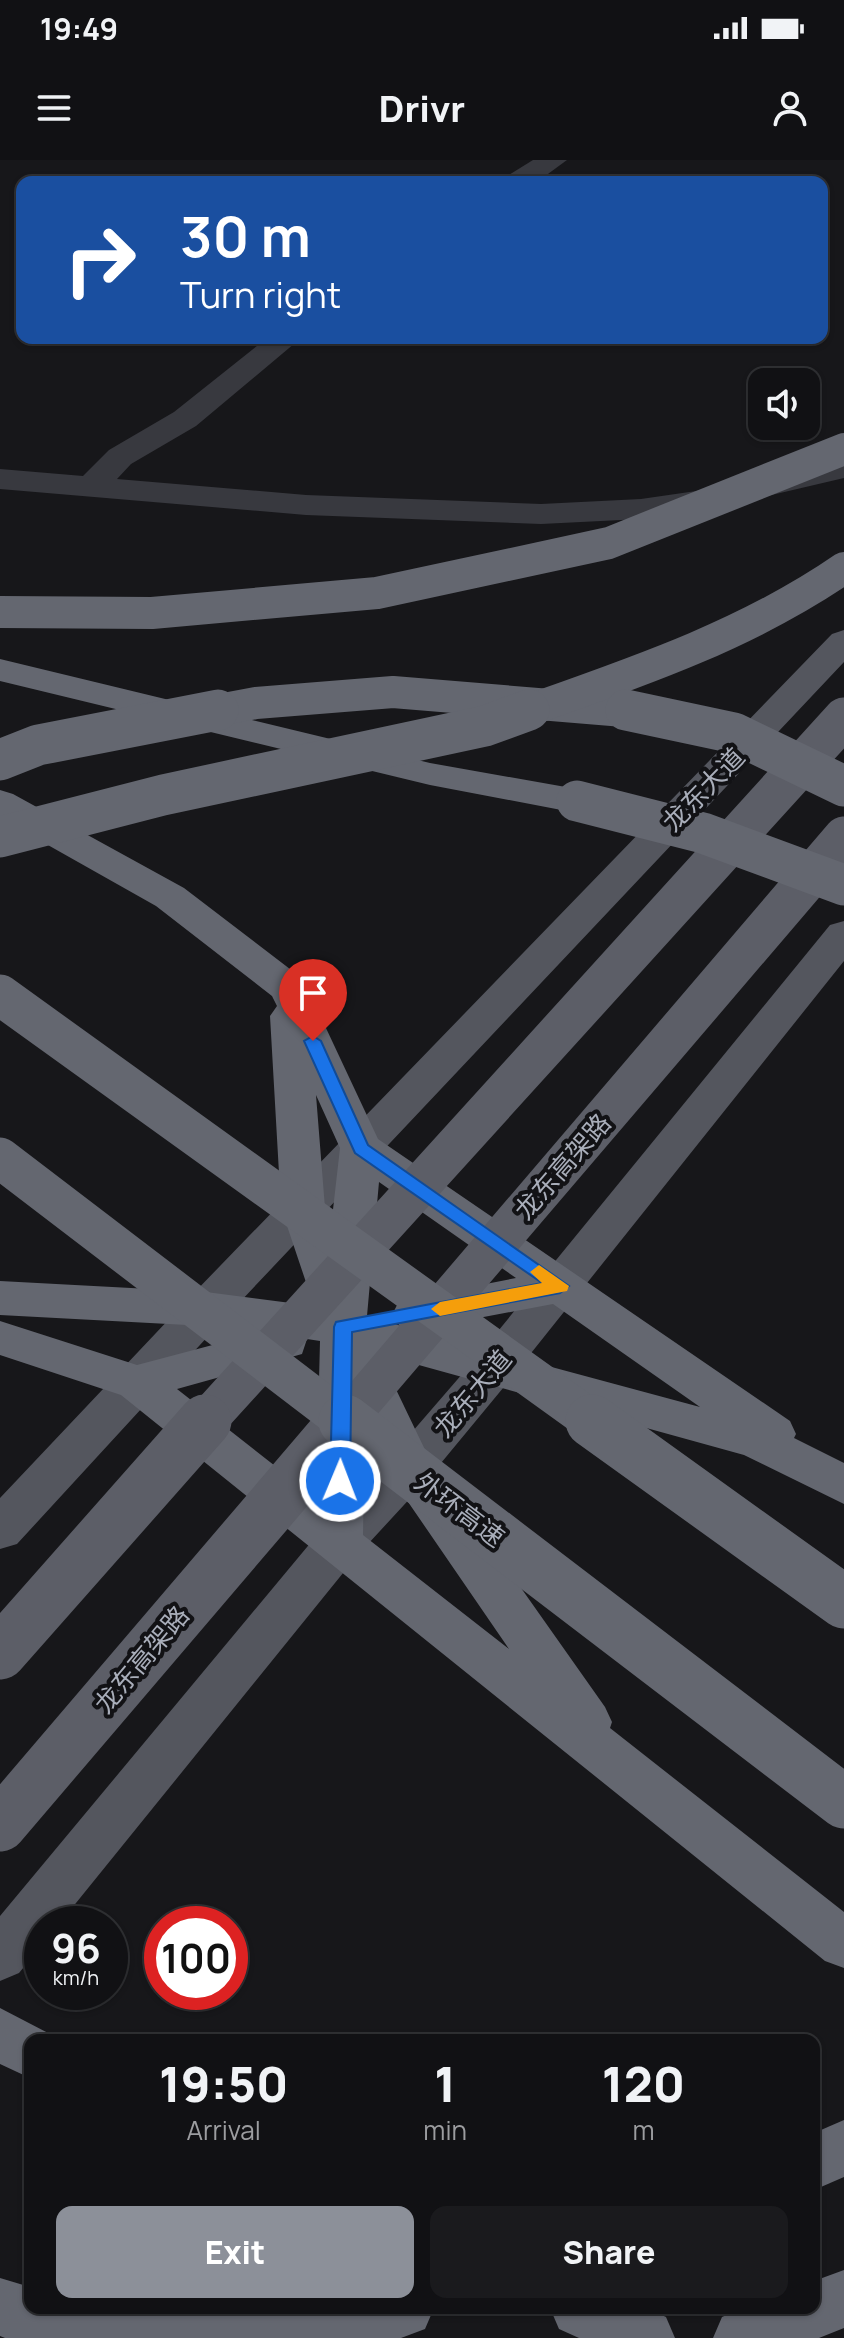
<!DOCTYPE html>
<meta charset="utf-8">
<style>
body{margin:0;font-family:Manrope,"Noto Sans SC",sans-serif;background:#1a1a1d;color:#f1f3f6;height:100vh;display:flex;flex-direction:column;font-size:30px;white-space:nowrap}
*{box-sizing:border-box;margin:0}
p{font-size:26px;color:#9c9da0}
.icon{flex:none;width:44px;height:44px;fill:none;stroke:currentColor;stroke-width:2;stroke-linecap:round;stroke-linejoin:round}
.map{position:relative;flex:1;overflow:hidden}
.side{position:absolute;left:24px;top:1874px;width:796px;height:280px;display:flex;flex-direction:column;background:#111114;border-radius:16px;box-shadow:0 2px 6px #0004,0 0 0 2px #303134}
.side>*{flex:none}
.guide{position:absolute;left:16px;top:16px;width:812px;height:168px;border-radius:16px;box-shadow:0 2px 6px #0004,0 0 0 2px #303134;background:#1a4fa0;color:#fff;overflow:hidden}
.fabs{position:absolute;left:748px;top:208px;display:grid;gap:16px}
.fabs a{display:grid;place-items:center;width:72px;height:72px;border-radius:16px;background:#111114;box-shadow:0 2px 6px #0004,0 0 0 2px #303134;font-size:40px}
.speed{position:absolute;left:24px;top:1746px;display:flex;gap:16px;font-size:40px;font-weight:700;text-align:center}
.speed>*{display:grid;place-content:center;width:104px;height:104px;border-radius:50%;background:#111114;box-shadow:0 2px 6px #0004,0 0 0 2px #303134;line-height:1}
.speed small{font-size:20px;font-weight:400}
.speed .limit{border:12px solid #d22;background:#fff;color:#111}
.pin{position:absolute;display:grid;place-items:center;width:68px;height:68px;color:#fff;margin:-82px -34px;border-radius:50% 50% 50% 0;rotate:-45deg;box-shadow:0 0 8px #0007}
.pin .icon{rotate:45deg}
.me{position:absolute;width:88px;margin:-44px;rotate:1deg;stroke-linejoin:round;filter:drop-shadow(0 0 6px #0008)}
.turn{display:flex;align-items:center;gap:28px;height:168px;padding:0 32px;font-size:36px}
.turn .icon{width:104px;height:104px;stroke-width:2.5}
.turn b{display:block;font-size:56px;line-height:68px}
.eta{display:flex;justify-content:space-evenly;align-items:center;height:136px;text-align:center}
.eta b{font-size:48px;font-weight:800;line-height:56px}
.primary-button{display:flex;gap:16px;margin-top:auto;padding:16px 32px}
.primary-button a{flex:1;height:92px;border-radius:16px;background:#8c9099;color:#fff;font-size:32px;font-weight:800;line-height:92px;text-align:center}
.primary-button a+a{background:#1a1a1d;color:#f1f3f6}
.status{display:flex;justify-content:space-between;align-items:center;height:56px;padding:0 40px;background:#111114;direction:ltr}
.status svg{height:22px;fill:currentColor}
header{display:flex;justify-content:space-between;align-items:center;height:104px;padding:0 32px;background:#111114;font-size:36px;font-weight:800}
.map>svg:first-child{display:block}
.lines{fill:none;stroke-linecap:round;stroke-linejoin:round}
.minor{fill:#38393f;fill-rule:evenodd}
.primary{fill:#54565e;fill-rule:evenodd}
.motorway{fill:#646770;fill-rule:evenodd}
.trunk-bridge-far1{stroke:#5c5e67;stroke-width:41}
.trunk-bridge{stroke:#5c5e67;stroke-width:53}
.motorway-bridge-far2{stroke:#646770;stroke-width:32}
.motorway-bridge-far1{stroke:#646770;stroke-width:41}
.motorway-bridge{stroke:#646770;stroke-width:53}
.route{fill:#1a73e8;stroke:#114b97;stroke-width:2}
.slow{fill:#f59e0b}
.labels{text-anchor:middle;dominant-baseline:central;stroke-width:8;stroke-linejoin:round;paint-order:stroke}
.street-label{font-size:26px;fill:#a9aeba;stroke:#121215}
</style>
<div class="status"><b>19:49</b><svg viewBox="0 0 49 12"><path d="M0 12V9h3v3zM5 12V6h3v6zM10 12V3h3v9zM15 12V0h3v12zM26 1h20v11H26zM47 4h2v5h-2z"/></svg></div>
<header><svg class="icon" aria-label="menu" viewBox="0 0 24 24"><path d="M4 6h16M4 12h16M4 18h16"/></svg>Drivr<svg class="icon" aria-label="person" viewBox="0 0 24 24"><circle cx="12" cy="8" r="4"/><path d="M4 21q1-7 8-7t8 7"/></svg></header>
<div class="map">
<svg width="844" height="2178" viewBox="0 0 844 2178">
<rect width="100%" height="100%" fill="#17171a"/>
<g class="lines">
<g class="minor">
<polygon points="533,0 567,0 537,22 503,22 507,16"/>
<polygon points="267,178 301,178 196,266 131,304 117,319 306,335 541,344 641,339 717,328 844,298 844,318 717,348 641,359 541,364 306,355 0,329 0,309 83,316 109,290 174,252"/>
</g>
<g class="primary">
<polygon points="844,470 844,502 222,1161 17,1384 0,1389 0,1338 190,1137 832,474"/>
<polygon points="844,761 844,801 508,1222 427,1320 356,1397 59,1764 42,1764 42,1785 19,1813 0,1821 0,1756 322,1369 393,1294 476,1198 830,765"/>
</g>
<g class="motorway">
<polygon points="0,499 430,603 577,629 590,633 596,641 590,649 577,653 430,625 0,521"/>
<path d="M0,630L13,634L184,728L303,819L378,979L790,1261L796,1274L794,1278L844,1303V1344L744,1295L379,1194L428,1296L605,1547L612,1562L610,1568L844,1752V1808L825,1801L121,1235L0,1195V1161L137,1205L258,1173L206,1166L0,1155V1121L206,1132L314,1146L281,1048L270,856L277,846L272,836L156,746L0,658ZM316,935L340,988L331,1067L325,1048ZM379,1022L516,1118L399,1141L393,1153L399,1165L412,1169L367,1156ZM553,1144L700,1247L415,1170ZM307,1179L320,1181L316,1338L177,1229L302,1194ZM365,1261L393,1320L509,1489L363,1375Z"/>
<polygon points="0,1848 50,1874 53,1880 30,1880 30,1918 0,1904"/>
<polygon points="844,1960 844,2017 814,2030 814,1973"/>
<polygon points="844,2110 844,2168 819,2178 713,2178 722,2157 743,2148 814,2148 814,2121"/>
<polygon points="0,2118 30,2127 30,2148 434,2148 425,2169 401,2178 5,2178 0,2176"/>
<polygon points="550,2148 647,2148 666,2157 675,2178 579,2178 559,2169"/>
</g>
<g class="trunk-bridge-far1">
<polyline points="204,1263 844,558"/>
<polyline points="343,1263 844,677"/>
</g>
<g class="trunk-bridge">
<polyline points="0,1493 205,1261"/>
<polyline points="0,1665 345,1261"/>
</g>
<g class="motorway-bridge-far2">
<polyline points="0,452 152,453 377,433 609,383 844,289"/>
<polyline points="208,552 256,543 393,532 636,552"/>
<path d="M524,552C635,513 747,475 844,408"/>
</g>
<g class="motorway-bridge-far1">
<polyline points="626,550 734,573 844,626"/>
<polyline points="0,600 38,585 218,550"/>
<polyline points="577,641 703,673 844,725"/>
<polyline points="0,677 163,635 485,566 529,550"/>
<polyline points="0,835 595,1263"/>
<polyline points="0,998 347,1263"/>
</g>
<g class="motorway-bridge">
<polyline points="345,1261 844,1642"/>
<polyline points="592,1261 844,1442"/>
</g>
</g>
<polygon class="route" points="313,876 321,881 368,985 569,1126 560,1133 352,1172 350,1321 347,1326 333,1326 330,1321 334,1167 336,1162 542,1123 355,993 304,881"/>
<polygon class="slow" points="539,1105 569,1126 567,1131 440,1156 431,1149 440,1142 542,1123 530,1112"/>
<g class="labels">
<g class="street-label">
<text transform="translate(703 629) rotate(-46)">龙东大道</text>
<text transform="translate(562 1006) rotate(-49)">龙东高架路</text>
<text transform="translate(472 1233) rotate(-50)">龙东大道</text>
<text transform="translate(460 1349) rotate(37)">外环高速</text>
<text transform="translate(141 1499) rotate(-50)">龙东高架路</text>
</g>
</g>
</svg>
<div class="fabs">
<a><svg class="icon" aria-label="sound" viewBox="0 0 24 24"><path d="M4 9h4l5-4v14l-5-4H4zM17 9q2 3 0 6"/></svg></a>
</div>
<div class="speed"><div>96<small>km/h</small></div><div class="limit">100</div></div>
<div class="pin" style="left:313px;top:881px;background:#d93025"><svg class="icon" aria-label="arrive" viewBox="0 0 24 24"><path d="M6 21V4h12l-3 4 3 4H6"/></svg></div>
<svg class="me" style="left:340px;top:1321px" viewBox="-20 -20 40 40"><circle r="17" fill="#1a73e8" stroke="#fff" stroke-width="3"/><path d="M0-11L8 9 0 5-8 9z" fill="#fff"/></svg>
<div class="guide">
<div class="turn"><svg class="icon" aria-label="right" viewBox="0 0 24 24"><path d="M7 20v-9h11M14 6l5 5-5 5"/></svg><div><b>30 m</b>Turn right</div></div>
</div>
<section class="side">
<div class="eta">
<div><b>19:50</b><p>Arrival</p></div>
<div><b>1</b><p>min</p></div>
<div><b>120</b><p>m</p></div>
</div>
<div class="primary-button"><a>Exit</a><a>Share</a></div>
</section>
</div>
